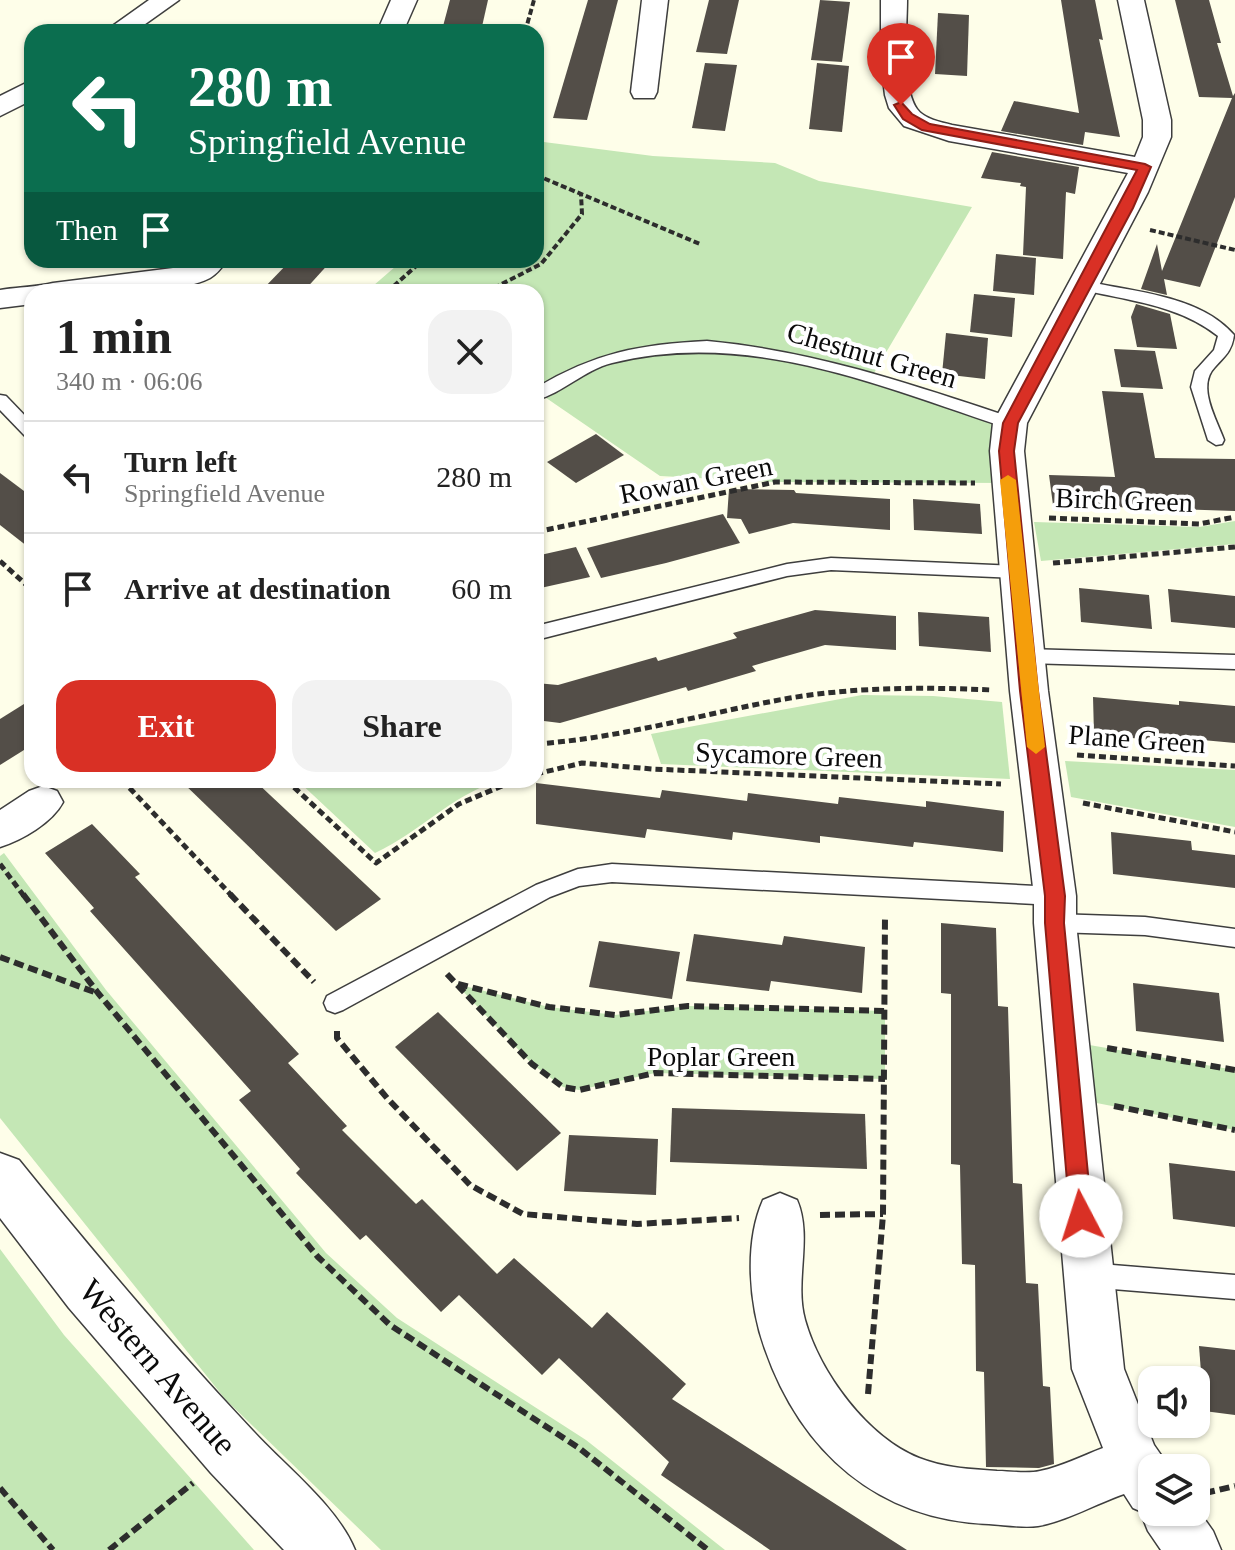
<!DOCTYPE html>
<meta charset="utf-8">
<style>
body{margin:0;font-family:"Times New Roman",serif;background:#f2f2f2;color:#222;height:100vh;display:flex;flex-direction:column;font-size:30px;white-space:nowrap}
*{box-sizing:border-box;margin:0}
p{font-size:26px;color:#767676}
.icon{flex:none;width:44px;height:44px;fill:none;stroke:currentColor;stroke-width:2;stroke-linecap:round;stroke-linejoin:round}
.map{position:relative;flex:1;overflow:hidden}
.sheet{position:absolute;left:24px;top:284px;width:520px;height:504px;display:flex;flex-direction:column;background:#fff;border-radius:24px;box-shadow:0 2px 6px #0004}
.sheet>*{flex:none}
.hud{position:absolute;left:24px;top:24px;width:520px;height:244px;border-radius:24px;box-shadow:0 2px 6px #0004;background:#0b6e4f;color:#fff;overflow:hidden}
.tools{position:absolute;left:1138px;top:1366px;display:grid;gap:16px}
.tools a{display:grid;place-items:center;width:72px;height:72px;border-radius:16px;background:#fff;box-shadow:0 2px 6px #0004;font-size:40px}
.pin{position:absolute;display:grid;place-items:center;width:68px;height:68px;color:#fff;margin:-82px -34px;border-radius:50% 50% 50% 0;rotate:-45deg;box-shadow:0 0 8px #0007}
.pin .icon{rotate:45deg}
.me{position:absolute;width:88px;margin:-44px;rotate:355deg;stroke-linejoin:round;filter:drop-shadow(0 0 6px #0008)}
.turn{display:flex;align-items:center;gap:28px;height:168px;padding:0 32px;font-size:36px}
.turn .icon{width:104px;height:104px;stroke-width:2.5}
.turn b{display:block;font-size:56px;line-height:68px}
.then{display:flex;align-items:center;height:76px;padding:0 32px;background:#0003;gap:16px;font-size:30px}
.round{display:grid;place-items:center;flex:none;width:84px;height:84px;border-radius:24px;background:#f2f2f2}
.head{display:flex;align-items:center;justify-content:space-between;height:136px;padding:0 32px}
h1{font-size:48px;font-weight:600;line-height:60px}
.primary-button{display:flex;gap:16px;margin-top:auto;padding:16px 32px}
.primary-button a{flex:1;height:92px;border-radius:24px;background:#d93025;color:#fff;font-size:32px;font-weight:600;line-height:92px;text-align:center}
.primary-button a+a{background:#f2f2f2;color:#222}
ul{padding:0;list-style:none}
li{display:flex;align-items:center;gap:24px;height:112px;padding:0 32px;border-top:2px solid #e0e0e0}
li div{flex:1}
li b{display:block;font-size:30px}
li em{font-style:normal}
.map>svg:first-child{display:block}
.green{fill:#c4e7b5}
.building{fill:#534e48}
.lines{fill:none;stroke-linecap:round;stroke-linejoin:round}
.service-casing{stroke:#3e3e3e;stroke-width:3}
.minor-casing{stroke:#3e3e3e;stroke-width:3}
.tertiary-casing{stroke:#3e3e3e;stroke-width:3}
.path-far2{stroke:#2d2d2d;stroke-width:4;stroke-dasharray:6 3;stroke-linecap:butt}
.path-far1{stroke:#2d2d2d;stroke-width:5;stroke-dasharray:7 4;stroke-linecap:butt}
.path{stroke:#2d2d2d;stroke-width:6;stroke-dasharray:10 5;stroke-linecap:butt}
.service{fill:#fff;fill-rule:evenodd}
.minor{fill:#fff;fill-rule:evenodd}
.tertiary{fill:#fff;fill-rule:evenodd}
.route{fill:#d93025;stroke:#8d1f18;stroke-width:2}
.slow{fill:#f59e0b}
.labels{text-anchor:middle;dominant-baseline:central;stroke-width:8;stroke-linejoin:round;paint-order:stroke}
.street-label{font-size:28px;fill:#0b0b0b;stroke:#fff}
.near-street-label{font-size:34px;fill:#0b0b0b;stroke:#fff}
</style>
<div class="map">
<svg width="1235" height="1550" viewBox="0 0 1235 1550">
<rect width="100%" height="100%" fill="#fefee9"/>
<g class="green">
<polygon points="536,141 653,156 775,163 819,181 972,207 871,378 1010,423 1008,483 775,482 660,476 536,391 536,292 366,292 403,260 536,260"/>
<polygon points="1235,521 1235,544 1041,561 1034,522 1199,527"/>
<polygon points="862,695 933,696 1002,702 1010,779 661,764 651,734"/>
<polygon points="1065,761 1235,770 1235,827 1071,797"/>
<path d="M297,780H500C448,797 422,831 375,853Z"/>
<polygon points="4,853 106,990 326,1253 397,1318 586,1440 725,1550 381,1550 226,1400 0,1118 0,856"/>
<polygon points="456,984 549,1007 615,1015 688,1006 885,1011 885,1079 655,1073 579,1090 563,1087 532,1064"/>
<polygon points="1066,1041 1235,1070 1235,1130 1071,1098"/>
<polygon points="0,1249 64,1335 254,1550 0,1550"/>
</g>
<g class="building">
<polygon points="450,0 488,0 481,31 442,30"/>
<polygon points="588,0 618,0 587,120 553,118"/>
<polygon points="709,0 739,0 727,54 696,52"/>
<polygon points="820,0 850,2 842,62 811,60"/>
<polygon points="1061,0 1095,0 1103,40 1099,39 1120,137 1085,132 1083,145 1001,131 1014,101 1079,113"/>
<polygon points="1175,0 1209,0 1221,43 1217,43 1233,96 1235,93 1235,197 1200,287 1164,279 1167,295 1141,289 1157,244 1162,271 1232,98 1199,97"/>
<polygon points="938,13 969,15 967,76 935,74"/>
<polygon points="705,63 737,65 725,131 692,128"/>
<polygon points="817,63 849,66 842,132 809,129"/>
<polygon points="992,152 1079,167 1075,194 1066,192 1063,259 1023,255 1026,187 1020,186 1021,183 981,178"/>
<polygon points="996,254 1036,258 1034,295 993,291"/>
<polygon points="291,260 332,260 303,292 260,292"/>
<polygon points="974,294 1015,298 1012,337 970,332"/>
<polygon points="1136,304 1170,314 1177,349 1137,347 1131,317"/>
<polygon points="946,333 988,338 985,379 942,374"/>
<polygon points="1114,349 1155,351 1163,389 1121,387"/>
<polygon points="1102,391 1143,393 1155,458 1235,459 1235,511 1053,505 1049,475 1115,477"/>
<polygon points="596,434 624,455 576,483 547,462"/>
<polygon points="0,473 32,497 32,550 0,525"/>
<polygon points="729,489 794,490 796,493 890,499 890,530 793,523 749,534 741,519 727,518"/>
<polygon points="913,499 980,504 982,534 914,530"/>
<polygon points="723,514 740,543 666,563 601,578 587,548"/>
<polygon points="576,547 590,577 536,589 536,556"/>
<polygon points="1079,588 1149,595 1152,629 1081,622"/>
<polygon points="1168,589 1235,596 1235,628 1171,622"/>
<polygon points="815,610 896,616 896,650 825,645 752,666 756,671 688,691 686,687 560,723 536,720 536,683 558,685 656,657 658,661 737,638 733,633"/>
<polygon points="918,612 989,617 991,652 919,646"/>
<polygon points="1093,697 1179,705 1179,701 1235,706 1235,743 1170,737 1170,742 1094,734"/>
<polygon points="32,699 32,745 0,765 0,719"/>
<polygon points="180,780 254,780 381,899 336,931"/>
<polygon points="536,783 660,798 662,790 747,801 748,793 838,804 839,797 926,807 926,801 1004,811 1003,852 914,842 913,847 820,836 820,843 733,832 732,840 647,829 645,838 536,824"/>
<polygon points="92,824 140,874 135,877 299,1054 288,1063 347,1126 342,1130 416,1204 422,1199 497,1274 514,1258 592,1328 607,1312 686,1384 672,1399 907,1550 770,1550 661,1475 669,1462 559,1358 542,1375 459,1295 441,1312 366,1235 360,1240 296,1173 300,1169 239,1100 251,1091 90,911 94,908 45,853"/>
<polygon points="1111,832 1191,841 1192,850 1235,855 1235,888 1113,874"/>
<polygon points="941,923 996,928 998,1006 1008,1007 1013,1183 1022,1184 1026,1283 1038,1284 1043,1386 1050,1387 1054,1464 1039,1468 986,1467 984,1372 976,1371 975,1265 962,1264 960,1165 951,1164 951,994 941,993"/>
<polygon points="694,934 782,945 784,936 865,947 862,993 771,981 769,991 686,981"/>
<polygon points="599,941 680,952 672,999 589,987"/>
<polygon points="1133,983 1219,993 1224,1042 1136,1031"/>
<polygon points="438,1012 561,1133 517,1171 395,1047"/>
<polygon points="672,1108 865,1114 867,1169 670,1162"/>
<polygon points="569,1135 658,1139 656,1195 564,1191"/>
<polygon points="1169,1163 1235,1171 1235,1227 1173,1219"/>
<polygon points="1199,1346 1235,1350 1235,1415 1204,1411"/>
</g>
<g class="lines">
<defs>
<g id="service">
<path d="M1085,281C1133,292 1200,295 1234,335C1232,351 1225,356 1215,367C1196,386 1217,420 1224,440L1222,444L1216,445L1208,440L1191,387L1195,371L1214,350L1218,336C1177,304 1128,301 1080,289V283Z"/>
<path d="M707,341C815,351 914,385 1016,419L1018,423L1016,427H1004C878,385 747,329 612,363C584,370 563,393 536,400V388C594,353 641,344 707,341Z"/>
<polygon points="0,395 6,396 32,423 32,438 26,437 0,410"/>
<polygon points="831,558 1017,566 1026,572 1017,578 831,570 787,576 536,640 536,626 787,564"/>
<polygon points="1026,649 1235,655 1235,669 1026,663 1017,656"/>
<polygon points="612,864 1055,887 1062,890 1066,896 1062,902 1055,905 612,882 579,886 550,897 343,1010 335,1013 327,1010 324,1003 327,996 536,885 578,869"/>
<polygon points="1055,914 1145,917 1235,929 1235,947 1145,935 1055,932 1047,929 1044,923 1047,917"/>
<polygon points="1088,1263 1235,1275 1235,1299 1088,1287 1079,1283 1076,1275 1079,1267"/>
</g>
<g id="minor">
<polygon points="149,0 179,0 134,32 104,32"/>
<polygon points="391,0 417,0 403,32 377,32"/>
<polygon points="642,0 668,0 657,92 654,98 634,98 631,92"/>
<path d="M881,0H907C907,28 901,86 917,109C924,119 941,122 952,125L1135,157L1143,137V120L1118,0H1144L1171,120V137L1148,192L1027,423L1024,451L1048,691L1076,896V923L1124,1369L1154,1445L1170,1468H1152V1512H1196V1507L1213,1531L1221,1550H1161L1148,1531L1140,1511L1133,1508L1124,1494C1098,1503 1064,1522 1038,1526C1023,1528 1005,1525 989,1524C878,1520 801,1452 765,1349C749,1305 744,1243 763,1200L780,1193L797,1200C813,1237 794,1281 805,1320C820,1373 867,1437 919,1458C944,1468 970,1469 997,1471C1010,1471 1027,1474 1040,1471C1061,1467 1082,1456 1103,1448L1072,1369L1034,923V896L1010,691L990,451L993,423L1128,173L949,141L904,126L889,108L885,95L881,62Z"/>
<polygon points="32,80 32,100 0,116 0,96"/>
<path d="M195,260H227C223,266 217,274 210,278C174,297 75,292 32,292V304L0,308V290C19,287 36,287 53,283L181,267Z"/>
<path d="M43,786L57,791L63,802C52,823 22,840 0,847V810L29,791Z"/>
</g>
<path id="tertiary" d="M0,1153L19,1160C94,1253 171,1344 253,1431C286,1467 337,1506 355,1550H284L211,1473L69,1308L0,1218Z"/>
</defs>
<use href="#service" class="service-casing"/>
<use href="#minor" class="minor-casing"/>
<use href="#tertiary" class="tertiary-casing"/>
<g class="path-far2">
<polyline points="525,32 534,0"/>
<polyline points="536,175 700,244"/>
<polyline points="1150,230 1235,250"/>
<polyline points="387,292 423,260"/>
<polyline points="486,292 541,264 582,214 581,194"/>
</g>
<g class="path-far1">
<polyline points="1049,518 1199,524 1235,517"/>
<polyline points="536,532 775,482 975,483"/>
<polyline points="0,561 32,590"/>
<polyline points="1053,563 1235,547"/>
<path d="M536,744C623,738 705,713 790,698C857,687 924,687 992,690"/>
<polyline points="1077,755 1235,766"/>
<polyline points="536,774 582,763 652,769 1001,784"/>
<polyline points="122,780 232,896"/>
<polyline points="286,780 376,863 459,804 516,780"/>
<polyline points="1083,803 1235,832"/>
<polyline points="0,864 24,896"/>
</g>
<g class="path">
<polyline points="23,894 98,993 318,1257 390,1325 579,1448 708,1550"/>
<polyline points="230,894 314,982"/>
<polyline points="0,957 97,993"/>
<polyline points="447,974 532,1064 563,1087 579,1090 655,1073 885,1079"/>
<polyline points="458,984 549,1007 615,1015 688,1006 885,1011"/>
<polyline points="337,1031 337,1038 387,1098 470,1185 523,1214 637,1224 739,1218"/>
<polyline points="1107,1048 1235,1070"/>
<polyline points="1114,1106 1235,1130"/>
<polyline points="820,1215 883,1214"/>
<polyline points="868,1394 883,1215 885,916"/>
<polyline points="0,1488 53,1550"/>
<polyline points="1205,1493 1235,1486"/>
<polyline points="109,1550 193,1483"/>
</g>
<use href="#service" class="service"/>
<use href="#minor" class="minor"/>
<use href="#tertiary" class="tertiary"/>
</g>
<polygon class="route" points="901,102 912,114 930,124 1145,164 1151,167 1133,208 1018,423 1014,451 1038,691 1065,896 1064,923 1092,1216 1089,1223 1081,1226 1073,1223 1070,1216 1045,923 1045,896 1020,691 999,451 1003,423 1137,170 922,130 903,119 894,105"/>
<polygon class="slow" points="1008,475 1016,480 1045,747 1036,754 1027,747 1000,480"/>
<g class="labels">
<g class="street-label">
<text transform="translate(872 355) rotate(16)">Chestnut Green</text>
<text transform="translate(696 480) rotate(-11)">Rowan Green</text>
<text transform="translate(1124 500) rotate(2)">Birch Green</text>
<text transform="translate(1137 739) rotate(4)">Plane Green</text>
<text transform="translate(789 755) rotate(2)">Sycamore Green</text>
<text x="721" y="1056">Poplar Green</text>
</g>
<g class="near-street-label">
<text transform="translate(158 1367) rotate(49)">Western Avenue</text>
</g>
</g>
</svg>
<div class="tools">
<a><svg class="icon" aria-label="sound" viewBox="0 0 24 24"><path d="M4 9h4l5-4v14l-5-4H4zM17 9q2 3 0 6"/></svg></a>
<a><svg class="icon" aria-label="layers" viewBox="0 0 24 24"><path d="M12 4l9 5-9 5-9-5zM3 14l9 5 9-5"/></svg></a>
</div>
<div class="pin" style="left:901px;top:105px;background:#d93025"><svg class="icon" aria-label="arrive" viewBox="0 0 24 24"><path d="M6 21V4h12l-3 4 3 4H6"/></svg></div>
<svg class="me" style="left:1081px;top:1216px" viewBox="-20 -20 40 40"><circle r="19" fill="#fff"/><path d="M0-13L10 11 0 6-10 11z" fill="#d93025"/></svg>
<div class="hud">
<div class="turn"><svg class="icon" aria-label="left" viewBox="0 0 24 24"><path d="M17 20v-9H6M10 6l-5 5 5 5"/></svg><div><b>280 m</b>Springfield Avenue</div></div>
<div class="then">Then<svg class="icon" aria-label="arrive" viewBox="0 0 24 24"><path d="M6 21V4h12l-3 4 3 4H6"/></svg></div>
</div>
<section class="sheet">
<div class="head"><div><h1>1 min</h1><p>340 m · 06:06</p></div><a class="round"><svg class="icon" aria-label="close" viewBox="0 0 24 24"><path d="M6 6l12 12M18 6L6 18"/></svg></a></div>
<ul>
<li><svg class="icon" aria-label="left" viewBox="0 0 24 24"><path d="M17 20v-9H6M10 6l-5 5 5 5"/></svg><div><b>Turn left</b><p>Springfield Avenue</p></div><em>280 m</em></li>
<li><svg class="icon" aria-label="arrive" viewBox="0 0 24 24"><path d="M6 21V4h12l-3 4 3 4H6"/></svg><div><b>Arrive at destination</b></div><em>60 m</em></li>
</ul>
<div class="primary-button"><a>Exit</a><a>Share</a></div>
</section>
</div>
